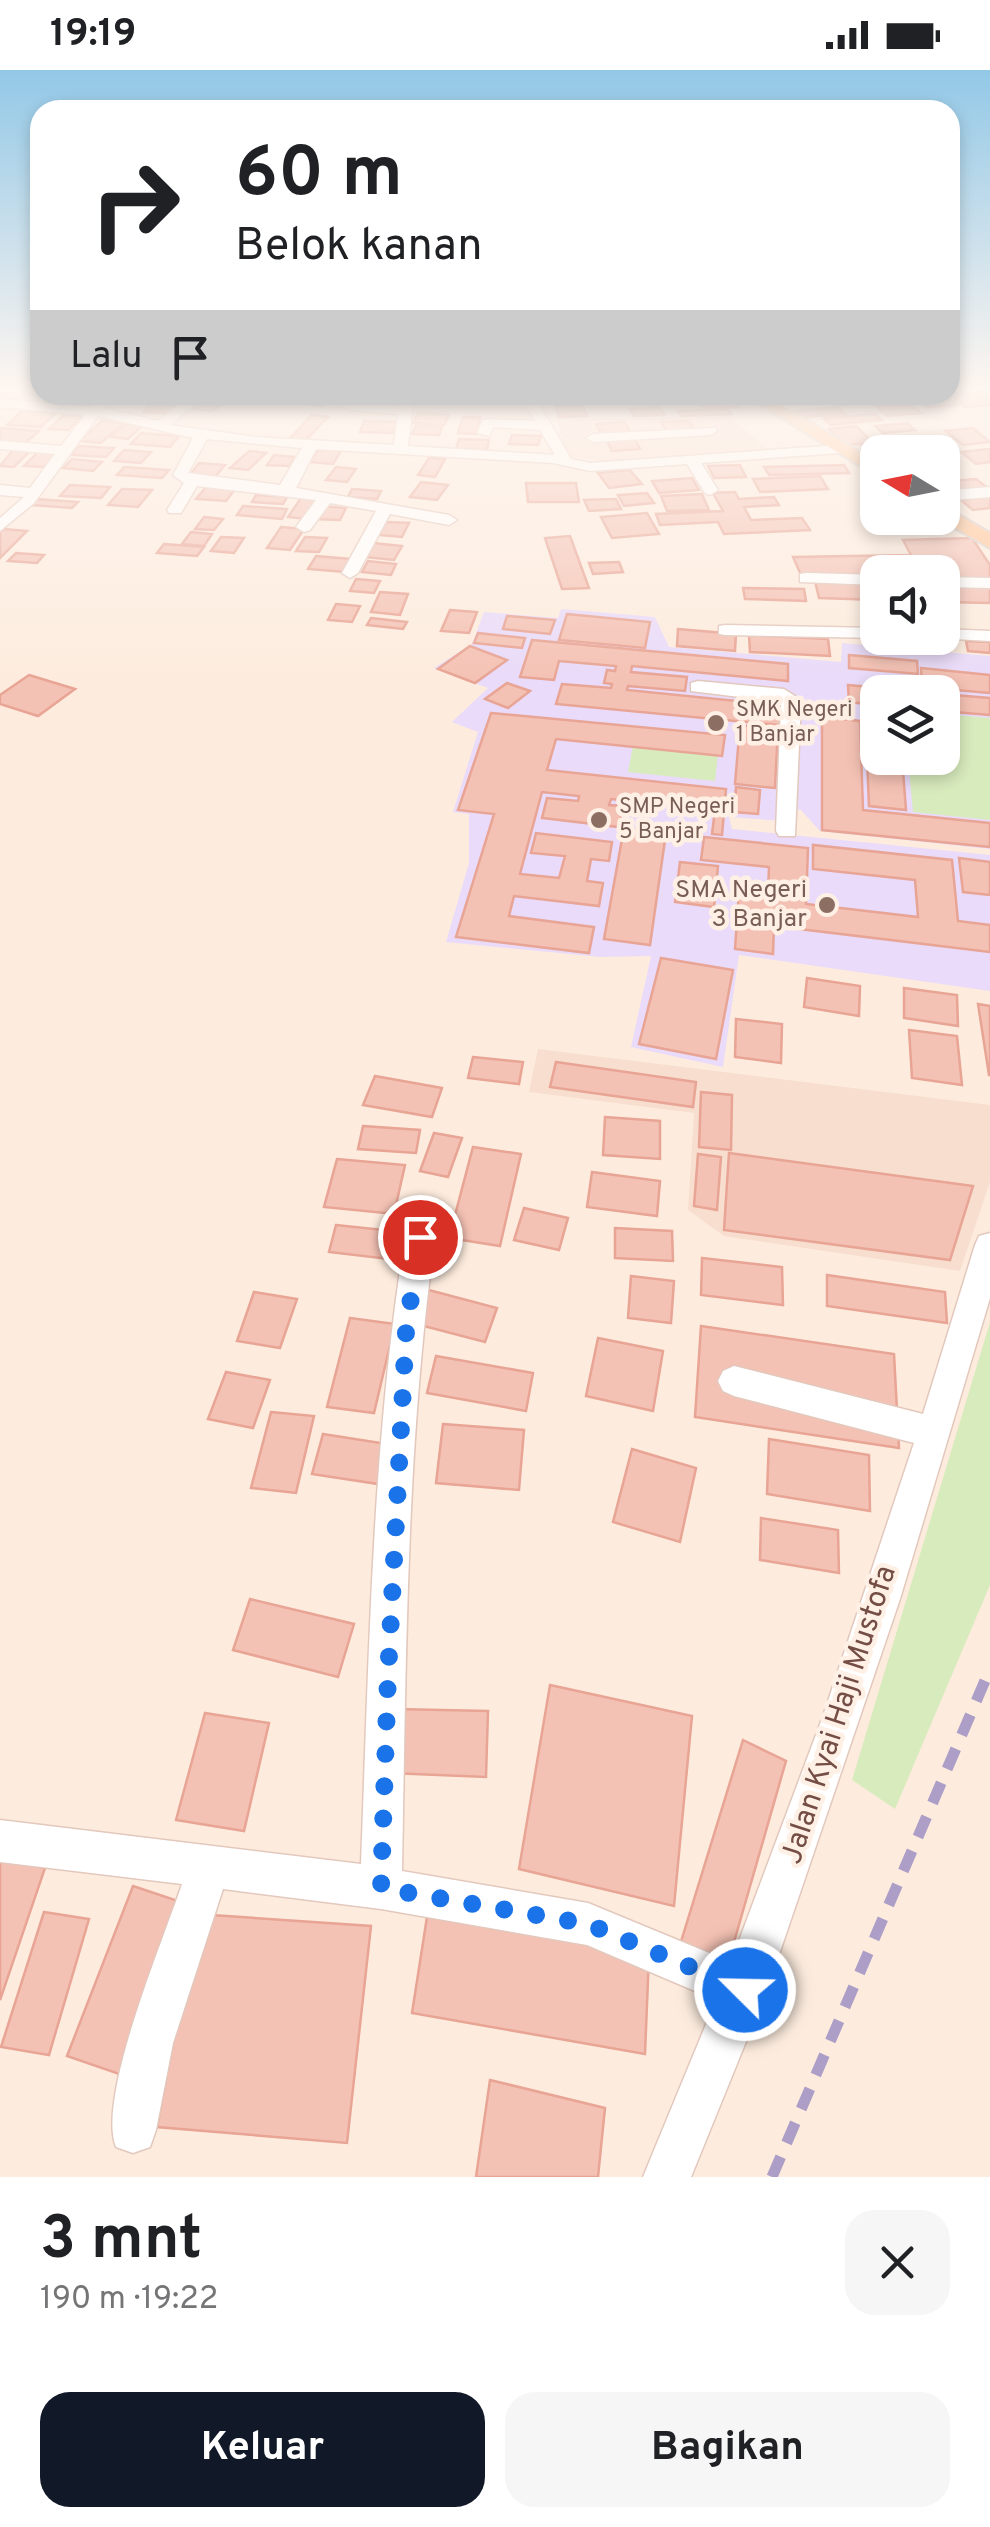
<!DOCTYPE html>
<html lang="id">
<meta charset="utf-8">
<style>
body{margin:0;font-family:Overpass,sans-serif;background:#f6f6f6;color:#202124;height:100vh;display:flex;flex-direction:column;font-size:38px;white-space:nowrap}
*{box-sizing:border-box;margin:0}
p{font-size:32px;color:#757577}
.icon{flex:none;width:55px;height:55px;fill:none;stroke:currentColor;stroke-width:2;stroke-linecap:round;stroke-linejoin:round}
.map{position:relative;height:2107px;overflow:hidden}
.side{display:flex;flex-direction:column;background:#fff;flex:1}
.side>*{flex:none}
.top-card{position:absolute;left:30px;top:30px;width:930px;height:305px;border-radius:30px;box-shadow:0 5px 15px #0003;background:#fff;color:#202124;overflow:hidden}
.needle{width:65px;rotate:280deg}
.fabs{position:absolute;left:860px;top:365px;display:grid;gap:20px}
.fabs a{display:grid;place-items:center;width:100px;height:100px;border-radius:20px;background:#fff;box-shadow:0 5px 15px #0003;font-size:50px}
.pin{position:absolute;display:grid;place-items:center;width:85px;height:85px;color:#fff;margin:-42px;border:5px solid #fff;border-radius:50%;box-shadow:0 2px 10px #0007}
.me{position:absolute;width:110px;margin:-55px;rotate:293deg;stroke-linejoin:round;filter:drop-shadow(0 0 8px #0008)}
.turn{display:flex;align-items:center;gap:35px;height:210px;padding:0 40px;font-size:45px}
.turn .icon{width:130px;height:130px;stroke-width:2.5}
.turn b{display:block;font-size:70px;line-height:85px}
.then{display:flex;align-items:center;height:95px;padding:0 40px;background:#0003;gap:20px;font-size:38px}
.round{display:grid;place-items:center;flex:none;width:105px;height:105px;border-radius:30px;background:#f6f6f6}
.head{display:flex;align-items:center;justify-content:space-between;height:170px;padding:0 40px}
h1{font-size:60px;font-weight:700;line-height:75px}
.cta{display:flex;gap:20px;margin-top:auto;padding:20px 40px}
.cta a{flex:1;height:115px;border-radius:30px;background:#111827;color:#fff;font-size:40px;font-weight:700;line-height:115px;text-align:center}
.cta a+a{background:#f6f6f6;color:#202124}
.status{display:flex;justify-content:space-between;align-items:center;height:70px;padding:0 50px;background:#fff;direction:ltr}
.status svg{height:28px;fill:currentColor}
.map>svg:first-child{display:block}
.residential{fill:#f7decf}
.education{fill:#e9dbf9;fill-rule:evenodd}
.green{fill:#d8ebbd}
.building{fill:#f4c2b4;stroke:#e8a494;stroke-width:2.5}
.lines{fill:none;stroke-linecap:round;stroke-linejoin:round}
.minor-casing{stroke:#e3c8bd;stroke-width:3}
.major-casing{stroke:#d8cdcb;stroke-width:4}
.minor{fill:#fff;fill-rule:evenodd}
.major{fill:#ffc394;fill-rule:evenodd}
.rail{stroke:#ac9ec6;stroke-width:11;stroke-dasharray:22 15;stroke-linecap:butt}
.route{stroke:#1a73e8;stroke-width:18;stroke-dasharray:0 32.4}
.education-dot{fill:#8d6e63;stroke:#fff0e6;stroke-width:4}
.labels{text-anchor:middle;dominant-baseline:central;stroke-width:9;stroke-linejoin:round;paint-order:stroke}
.far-education-label{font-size:22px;fill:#785e54;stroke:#fff0e6;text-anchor:start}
.education-label{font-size:25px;fill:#785e54;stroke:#fff0e6;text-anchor:end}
.near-street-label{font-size:30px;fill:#744d45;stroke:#fff0e6}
</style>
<div class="status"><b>19:19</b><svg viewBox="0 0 49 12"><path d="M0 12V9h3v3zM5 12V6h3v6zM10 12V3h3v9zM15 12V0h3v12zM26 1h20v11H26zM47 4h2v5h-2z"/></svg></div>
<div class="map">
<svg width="990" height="2107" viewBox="0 0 990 2107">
<rect width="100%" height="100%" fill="#fdecde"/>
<g class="residential">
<polygon points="730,346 770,382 612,392 566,386 557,350"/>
<polygon points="538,979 990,1035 990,1112 960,1201 724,1166 688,1140 694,1043 529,1022"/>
</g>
<path class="education" d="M561,539L655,547L669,577L841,592L842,573L990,586V779L820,761L800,739L784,751L729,747L732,759L990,785V921L739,885L723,997L631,977L651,886L600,887L446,872L469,793V744L453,742L478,662L452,652L488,618L434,598L472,574L484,542L558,548ZM878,622H942V688H878Z"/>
<g class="green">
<polygon points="943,644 990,648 990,750 913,742 908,688 942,688"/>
<polygon points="633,676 718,685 715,711 628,702"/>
<polygon points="990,1252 990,1515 895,1739 852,1710"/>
</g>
<g class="building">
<polygon points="986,320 990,335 965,337 950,323"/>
<polygon points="68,325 98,325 90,333 61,332"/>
<polygon points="300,325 332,325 322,336 293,332"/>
<polygon points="770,325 809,325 814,330 777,333"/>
<polygon points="945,325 957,335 927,337 913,326"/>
<polygon points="364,326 401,329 397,334 360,332"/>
<polygon points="901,326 910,334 876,337 868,329"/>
<polygon points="205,327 228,331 212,341 190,338"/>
<polygon points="734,329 739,337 704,339 699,330"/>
<polygon points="153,331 182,333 173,343 143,342"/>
<polygon points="582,334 587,346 559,347 555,335"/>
<polygon points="912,336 921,343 887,346 879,339"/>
<polygon points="660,337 664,345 634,346 629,339"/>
<polygon points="838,337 845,344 804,347 798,340"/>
<polygon points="728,339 731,344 681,346 678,341"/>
<polygon points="22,341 56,343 41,357 7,355"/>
<polygon points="418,343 449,345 444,355 413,353"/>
<polygon points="875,344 882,350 830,355 824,348"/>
<polygon points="64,345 83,346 68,360 49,359"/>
<polygon points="312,345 328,347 305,371 289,369"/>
<polygon points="463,347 480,347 476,364 458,363"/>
<polygon points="102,351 123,353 101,373 79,371"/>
<polygon points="364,351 398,352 394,363 360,362"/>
<polygon points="689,351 695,360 667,362 661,352"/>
<polygon points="624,352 631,363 602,365 596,354"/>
<polygon points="907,353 915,360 883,363 875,356"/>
<polygon points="125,354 142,356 128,369 111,367"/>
<polygon points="416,356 442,357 439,365 412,364"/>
<polygon points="856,356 873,373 845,375 829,359"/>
<polygon points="973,358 990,372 963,375 946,361"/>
<polygon points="0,359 1,358 39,361 25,373 0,371"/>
<polygon points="141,363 179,366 170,377 131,374"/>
<polygon points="512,365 541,366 538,375 509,374"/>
<polygon points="459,369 489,370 487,380 456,379"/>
<polygon points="635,369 640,379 612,381 607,371"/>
<polygon points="79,376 114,378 106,387 71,385"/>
<polygon points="990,379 990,392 976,394 961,382"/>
<polygon points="13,380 30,381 14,397 0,396"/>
<polygon points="124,380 151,382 141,393 114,391"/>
<polygon points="318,380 341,381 333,394 310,392"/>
<polygon points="249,381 266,383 248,400 230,398"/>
<polygon points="38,382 57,383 44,397 24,396"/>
<polygon points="274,385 295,387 289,396 267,395"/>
<polygon points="429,388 445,389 435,407 418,405"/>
<polygon points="72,389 102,392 93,401 63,398"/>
<polygon points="199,393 225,395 214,408 189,406"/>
<polygon points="740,395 746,407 714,408 708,396"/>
<polygon points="844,395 849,403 769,405 764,397"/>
<polygon points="124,397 169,400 162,408 117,405"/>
<polygon points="336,397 356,399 347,412 326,410"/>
<polygon points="630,400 642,414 609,418 598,403"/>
<polygon points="820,406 828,419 760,422 753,409"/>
<polygon points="692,408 699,420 659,423 652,411"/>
<polygon points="976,409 989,419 942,424 942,412"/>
<polygon points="421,412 448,415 437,430 410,427"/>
<polygon points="526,413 576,413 579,432 528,432"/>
<polygon points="70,415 110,417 101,428 60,426"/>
<polygon points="206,417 235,419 226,431 196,429"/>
<polygon points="122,419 152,420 138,437 108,435"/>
<polygon points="352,419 381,421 377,429 348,427"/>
<polygon points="735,422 739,429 774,427 779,435 744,437 751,450 802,448 810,460 724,464 718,452 660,455 656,444 723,441 713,423"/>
<polygon points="647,423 654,433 624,436 618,425"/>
<polygon points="702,424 709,440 667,441 661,426"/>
<polygon points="256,425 287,427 283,434 252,432"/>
<polygon points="990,427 990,438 973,440 961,430"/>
<polygon points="301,428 318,430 306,449 288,447"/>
<polygon points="36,429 78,432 72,438 30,435"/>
<polygon points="616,429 621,439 589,441 584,430"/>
<polygon points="243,436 287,439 282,449 237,445"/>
<polygon points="321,436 346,438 340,450 314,449"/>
<polygon points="647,443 659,464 612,468 601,447"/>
<polygon points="204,447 223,449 214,460 195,459"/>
<polygon points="386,452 409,453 402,467 379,465"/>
<polygon points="936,452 943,462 897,463 891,454"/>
<polygon points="281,457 304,459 290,480 267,478"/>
<polygon points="3,459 27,461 0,488 0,462"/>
<polygon points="191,462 212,464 204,476 182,474"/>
<polygon points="570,466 589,518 562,519 545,468"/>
<polygon points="221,467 244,468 234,483 211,481"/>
<polygon points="305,467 327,468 319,482 296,481"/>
<polygon points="972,468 990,495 990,511 962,511 956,502 801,505 793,487 911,485 903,470"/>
<polygon points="373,473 402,476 394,490 365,487"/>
<polygon points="164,474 204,477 197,486 157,483"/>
<polygon points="16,483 44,485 37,493 8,491"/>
<polygon points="316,486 352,489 345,502 308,499"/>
<polygon points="368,491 396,494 391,505 362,502"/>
<polygon points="619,492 623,502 593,504 589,493"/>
<polygon points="356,509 380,511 374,523 350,521"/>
<polygon points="815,511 878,513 878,530 819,528"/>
<polygon points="942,515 990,517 990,533 942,532"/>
<polygon points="743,518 804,519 806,531 745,529"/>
<polygon points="380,522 408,524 400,545 371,542"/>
<polygon points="336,534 360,536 352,552 328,550"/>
<polygon points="450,540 477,542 469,563 441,561"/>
<polygon points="567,544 650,552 645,578 559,570"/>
<polygon points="507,546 555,550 550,564 503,559"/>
<polygon points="371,548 407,552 403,559 367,555"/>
<polygon points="678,559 736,564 735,581 677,576"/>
<polygon points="478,563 525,568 522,578 474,573"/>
<polygon points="749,565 828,569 830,586 750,582"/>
<polygon points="905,568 948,571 950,581 906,578"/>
<polygon points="532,570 788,594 788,611 632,596 631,602 687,607 685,621 628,616 627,620 787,636 787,656 556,634 562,614 611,618 612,614 604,613 607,600 615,601 616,596 559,591 554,610 520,607"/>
<polygon points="966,571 990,572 990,583 968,581"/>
<polygon points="470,576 507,590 475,613 438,599"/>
<polygon points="849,585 917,591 918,604 849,598"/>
<polygon points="921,598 990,605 990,623 922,617"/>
<polygon points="29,605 75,619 38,646 0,634 0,625"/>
<polygon points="507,613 530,621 508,638 485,629"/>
<polygon points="848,615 927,622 878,622 878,635 849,632"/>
<polygon points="942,624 990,628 990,645 942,641"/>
<polygon points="865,638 878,639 878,688 902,688 906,740 869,736"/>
<polygon points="491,643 725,665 722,686 556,669 547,700 726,719 722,765 712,764 715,740 611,729 609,735 623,736 619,757 542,748 547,728 578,731 579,726 542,722 520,804 559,808 565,786 531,783 536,763 612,772 609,791 591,789 587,811 603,813 599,836 514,826 509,846 594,857 589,883 456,867 494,744 458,740"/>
<polygon points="822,647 860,651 863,740 990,753 990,777 822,760"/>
<polygon points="740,655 778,659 775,718 735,714"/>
<polygon points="736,717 760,720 758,744 734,742"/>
<polygon points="624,758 666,763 650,875 604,869"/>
<polygon points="704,767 808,778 806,834 918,847 915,810 813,799 813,775 952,790 958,851 990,855 990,882 774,856 773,884 735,879 739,821 768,824 769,797 701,790"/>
<polygon points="959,788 990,792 990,825 963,822"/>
<polygon points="680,792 718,796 714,837 675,832"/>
<polygon points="661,888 733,900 716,989 639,974"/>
<polygon points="807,908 860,916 859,946 804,937"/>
<polygon points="904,918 957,925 958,956 904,948"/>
<polygon points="978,934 990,936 990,1005 989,1005"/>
<polygon points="736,949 782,954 781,993 735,987"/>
<polygon points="909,960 957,966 962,1015 912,1008"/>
<polygon points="473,987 523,992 519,1014 468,1008"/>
<polygon points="556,992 696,1012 693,1037 550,1017"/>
<polygon points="375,1006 442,1018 432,1047 363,1035"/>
<polygon points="701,1022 732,1025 731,1080 699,1077"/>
<polygon points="605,1047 660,1051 660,1089 603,1085"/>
<polygon points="363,1056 420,1060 416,1083 358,1079"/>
<polygon points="434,1063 462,1068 448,1107 420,1101"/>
<polygon points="473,1077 521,1084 500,1176 449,1168"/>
<polygon points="729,1083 973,1116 950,1190 724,1160"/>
<polygon points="698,1084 721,1087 717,1140 694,1136"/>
<polygon points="337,1089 405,1095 394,1144 324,1137"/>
<polygon points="592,1102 660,1111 657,1146 587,1137"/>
<polygon points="524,1138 568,1148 559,1180 514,1170"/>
<polygon points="336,1155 403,1162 397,1190 329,1182"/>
<polygon points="615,1158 672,1161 673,1191 615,1188"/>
<polygon points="702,1188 782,1197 783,1235 701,1225"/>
<polygon points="827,1205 945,1222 947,1253 827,1236"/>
<polygon points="631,1206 674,1211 671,1253 628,1248"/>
<polygon points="425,1219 497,1238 485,1272 412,1253"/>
<polygon points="254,1222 297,1229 280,1278 237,1271"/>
<polygon points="350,1248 395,1254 374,1343 327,1337"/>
<polygon points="701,1256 894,1284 899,1378 695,1347"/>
<polygon points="598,1268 663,1281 653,1341 586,1326"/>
<polygon points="436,1286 533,1303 526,1341 427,1323"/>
<polygon points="226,1302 270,1310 253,1358 208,1349"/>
<polygon points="271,1342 314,1346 296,1423 251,1418"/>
<polygon points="443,1354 524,1360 519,1420 436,1413"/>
<polygon points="323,1364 387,1374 378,1414 312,1404"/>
<polygon points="769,1369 869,1385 870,1441 767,1424"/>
<polygon points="632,1379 696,1398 680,1472 613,1452"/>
<polygon points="761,1448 838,1460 839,1503 760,1490"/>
<polygon points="250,1529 354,1554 338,1607 233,1580"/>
<polygon points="550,1615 692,1646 674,1836 519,1799"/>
<polygon points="395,1639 488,1641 486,1707 390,1703"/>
<polygon points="205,1643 269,1653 244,1761 176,1750"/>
<polygon points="743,1670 786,1691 726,1900 680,1875"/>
<polygon points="0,1789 45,1798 0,1930"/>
<polygon points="133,1816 184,1833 122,2005 67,1986"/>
<polygon points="44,1842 89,1849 49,1985 1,1977"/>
<polygon points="197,1844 371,1856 347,2073 157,2057"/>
<polygon points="427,1847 649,1885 645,1984 412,1943"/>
<polygon points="490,2010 605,2038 598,2107 476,2107"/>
</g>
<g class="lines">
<defs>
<g id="minor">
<polygon points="950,316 990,316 990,320 950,323"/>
<path d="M191,325H206L170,355L256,367L394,375L398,344L349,340L342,336L349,332L399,336L400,325H414L408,376L555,385L540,360L493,357L489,366L477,363L483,350L488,349L535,351L520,325H534L571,389L590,393L840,375L847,379L840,383L701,393L718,420L710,425L705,423L687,394L590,401L553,393L316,379L296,418L449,445L457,450L449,455L390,444L358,503L350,508L342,503L376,441L330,433L310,460L304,462L296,457L316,430L197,416L181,443H169L167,440L184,413L173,405L193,368L98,346L34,433L0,461V448L24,427L0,425V415L30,418L55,384L0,379V371L61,376L85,345L0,337V329L90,337L102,327L109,331L104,338L158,351ZM207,369L302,378L280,415L188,403Z"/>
<polygon points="855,325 900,325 893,329 771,342 764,338 771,334"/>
<polygon points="715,358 717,361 710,365 593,372 586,368 593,364"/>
<polygon points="990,417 990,427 942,431 942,421"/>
<polygon points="806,503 878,505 878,515 800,512 800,504"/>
<polygon points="942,507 990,508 990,518 942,517"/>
<polygon points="725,555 878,558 878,568 882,568 878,568 725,565 719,564 719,556"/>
<polygon points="942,559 990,561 990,571 936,568 942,568"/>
<polygon points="698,611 784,619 801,630 795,766 779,766 776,761 781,632 691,621 691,613"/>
<path d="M420,1155L430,1158L435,1167C406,1376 406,1590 402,1801L588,1833L731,1892L823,1646L914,1373L734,1326L723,1321L718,1311L723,1301L734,1296L923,1344L975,1175L979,1166L990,1163V1228L900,1529L767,1920L691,2107H643L716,1930L587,1875L381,1839L223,1819L173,1973L156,2060L150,2077L133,2083L116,2077C96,2028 164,1869 182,1814L0,1792V1750L361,1794C369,1586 372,1373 405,1167L410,1158Z"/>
</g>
<g id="major">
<polygon points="744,325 765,325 878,393 878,407"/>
<polygon points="942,435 990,463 990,478 938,448 942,448"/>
</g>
</defs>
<use href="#minor" class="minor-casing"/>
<use href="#major" class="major-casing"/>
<use href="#minor" class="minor"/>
<use href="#major" class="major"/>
<polyline class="rail" points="772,2107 990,1599"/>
</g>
<linearGradient id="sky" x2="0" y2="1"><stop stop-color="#92c8e7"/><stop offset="0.52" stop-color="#fef6f0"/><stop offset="1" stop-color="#fef6f0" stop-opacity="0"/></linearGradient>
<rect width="990" height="611" fill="url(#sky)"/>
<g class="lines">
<polyline class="route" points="420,1167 406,1262 388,1605 381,1818 588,1854 745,1920"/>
</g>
<g class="education-dot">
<circle cx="716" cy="653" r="10"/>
<circle cx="599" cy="750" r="10"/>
<circle cx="827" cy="835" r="10"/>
</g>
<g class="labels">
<g class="far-education-label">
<text x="736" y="640">SMK Negeri<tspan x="736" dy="25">1 Banjar</tspan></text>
<text x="619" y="737">SMP Negeri<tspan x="619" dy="25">5 Banjar</tspan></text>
</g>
<g class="education-label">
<text x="807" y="821">SMA Negeri<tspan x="807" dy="29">3 Banjar</tspan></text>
</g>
<g class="near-street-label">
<text transform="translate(840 1645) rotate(-72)">Jalan Kyai Haji Mustofa</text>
</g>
</g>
</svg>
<div class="fabs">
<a><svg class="needle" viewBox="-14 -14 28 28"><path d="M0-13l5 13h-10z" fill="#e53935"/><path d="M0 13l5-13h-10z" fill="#757577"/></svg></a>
<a><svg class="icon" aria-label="sound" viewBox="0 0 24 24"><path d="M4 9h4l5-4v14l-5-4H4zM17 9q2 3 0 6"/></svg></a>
<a><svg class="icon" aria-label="layers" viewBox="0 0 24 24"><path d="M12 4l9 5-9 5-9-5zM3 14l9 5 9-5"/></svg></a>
</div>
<div class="pin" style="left:420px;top:1167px;background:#d93025"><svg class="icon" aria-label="arrive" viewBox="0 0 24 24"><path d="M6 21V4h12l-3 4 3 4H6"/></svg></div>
<svg class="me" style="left:745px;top:1920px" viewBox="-20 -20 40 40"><circle r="17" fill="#1a73e8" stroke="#fff" stroke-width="3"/><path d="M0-11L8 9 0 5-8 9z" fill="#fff"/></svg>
<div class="top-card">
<div class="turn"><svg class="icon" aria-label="right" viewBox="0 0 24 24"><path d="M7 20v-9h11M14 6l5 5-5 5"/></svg><div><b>60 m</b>Belok kanan</div></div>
<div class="then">Lalu<svg class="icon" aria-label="arrive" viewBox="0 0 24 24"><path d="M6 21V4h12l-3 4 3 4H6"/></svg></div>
</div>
</div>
<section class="side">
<div class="head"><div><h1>3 mnt</h1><p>190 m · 19:22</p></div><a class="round"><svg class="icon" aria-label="close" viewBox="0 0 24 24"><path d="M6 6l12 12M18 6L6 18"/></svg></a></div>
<div class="cta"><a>Keluar</a><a>Bagikan</a></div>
</section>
